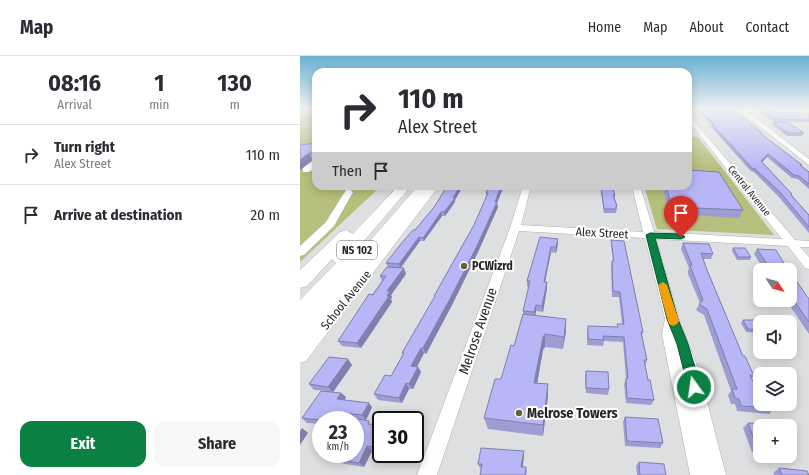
<!DOCTYPE html>
<style>
body{margin:0;font-family:"Fira Sans Condensed",sans-serif;background:#f7f7f7;color:#2b2b33;height:100vh;display:flex;flex-direction:column;font-size:15px;white-space:nowrap}
*{box-sizing:border-box;margin:0}
p{font-size:13px;color:#7c7c81}
.icon{flex:none;width:22px;height:22px;fill:none;stroke:currentColor;stroke-width:2;stroke-linecap:round;stroke-linejoin:round}
.map{position:relative;flex:1;overflow:hidden}
.sheet{display:flex;flex-direction:column;background:#fff;width:300px}
.sheet>*{flex:none}
.hud{position:absolute;left:12px;top:12px;width:380px;height:122px;border-radius:12px;box-shadow:0 2px 10px #0003;background:#fff;color:#2b2b33;overflow:hidden}
.needle{width:26px;rotate:126deg}
.fabs{position:absolute;left:453px;top:207px;display:grid;gap:8px}
.fabs a{display:grid;place-items:center;width:44px;height:44px;border-radius:8px;background:#fff;box-shadow:0 2px 10px #0003;font-size:20px}
.speed{position:absolute;left:12px;top:355px;display:flex;gap:8px;font-size:20px;font-weight:700;text-align:center}
.speed>*{display:grid;place-content:center;width:52px;height:52px;border-radius:50%;background:#fff;box-shadow:0 2px 10px #0003;line-height:1}
.speed small{font-size:10px;font-weight:400}
.speed .limit{border:2px solid #111;border-radius:6px;background:#fff;color:#111}
.pin{position:absolute;display:grid;place-items:center;width:34px;height:34px;color:#fff;margin:-41px -17px;border-radius:50% 50% 50% 0;rotate:-45deg;box-shadow:0 0 4px #0007}
.pin .icon{rotate:45deg}
.me{position:absolute;width:44px;margin:-22px;rotate:346deg;stroke-linejoin:round;filter:drop-shadow(0 0 3px #0008)}
.turn{display:flex;align-items:center;gap:14px;height:84px;padding:0 20px;font-size:18px}
.turn .icon{width:52px;height:52px;stroke-width:2.5}
.turn b{display:block;font-size:28px;line-height:34px}
.then{display:flex;align-items:center;height:38px;padding:0 20px;background:#0003;gap:8px;font-size:15px}
.eta{display:flex;justify-content:space-evenly;align-items:center;height:68px;text-align:center}
.eta b{font-size:24px;font-weight:700;line-height:28px}
.action{display:flex;gap:8px;margin-top:auto;padding:8px 20px}
.action a{flex:1;height:46px;border-radius:12px;background:#0b8043;color:#fff;font-size:16px;font-weight:700;line-height:46px;text-align:center}
.action a+a{background:#f7f7f7;color:#2b2b33}
ul{padding:0;list-style:none}
li{display:flex;align-items:center;gap:12px;height:60px;padding:0 20px;border-top:1px solid #e1e1e2}
li div{flex:1}
li b{display:block;font-size:15px}
li em{font-style:normal}
header{display:flex;align-items:center;gap:24px;box-sizing:border-box;height:56px;padding:0 20px;background:#fff;border-bottom:1px solid #e1e1e2}
header strong{font-size:19px}
nav{display:flex;gap:22px;margin-inline-start:auto;font-size:14px}
main{display:flex;flex:1;min-height:0}
.map>svg:first-child{display:block}
.green{fill:#b7bf7c}
.lines{fill:none;stroke-linecap:round;stroke-linejoin:round}
.minor-casing{stroke:#aeafb0;stroke-width:1}
.highway-casing{stroke:#aeafb0;stroke-width:1}
.path{stroke:#9a9b9c;stroke-width:1;stroke-dasharray:0.5 1.5;stroke-linecap:butt}
.minor{fill:#fff;fill-rule:evenodd}
.highway{fill:#fff;fill-rule:evenodd}
.wall{fill:#9d9dd4}
.shaded-wall{fill:#807fad}
.building{fill:#b7b6f7;stroke:#807fad}
.route{fill:#0b8043;stroke:#07532c}
.slow{fill:#f59e0b}
.poi-dot{fill:#65622f;stroke:#fff;stroke-width:1.5}
.labels{text-anchor:middle;dominant-baseline:central;stroke-width:4;stroke-linejoin:round;paint-order:stroke}
.far-street-label{font-size:10px;fill:#252526;stroke:#fff}
.shield{fill:#fff;stroke:#666667;stroke-width:1}
.shield-label{font-size:11px;font-weight:bold;fill:#252526}
.street-label{font-size:12px;fill:#252526;stroke:#fff}
.poi-label{font-size:12px;font-weight:bold;fill:#252526;stroke:#fff;text-anchor:start}
.near-street-label{font-size:14px;fill:#252526;stroke:#fff}
.near-poi-label{font-size:14px;font-weight:bold;fill:#252526;stroke:#fff;text-anchor:start}
</style>
<header>
<strong>Map</strong>
<nav><a>Home</a><a>Map</a><a>About</a><a>Contact</a></nav>
</header>
<main>
<section class="sheet">
<div class="eta">
<div><b>08:16</b><p>Arrival</p></div>
<div><b>1</b><p>min</p></div>
<div><b>130</b><p>m</p></div>
</div>
<ul>
<li><svg class="icon" aria-label="right" viewBox="0 0 24 24"><path d="M7 20v-9h11M14 6l5 5-5 5"/></svg><div><b>Turn right</b><p>Alex Street</p></div><em>110 m</em></li>
<li><svg class="icon" aria-label="arrive" viewBox="0 0 24 24"><path d="M6 21V4h12l-3 4 3 4H6"/></svg><div><b>Arrive at destination</b></div><em>20 m</em></li>
</ul>
<div class="action"><a>Exit</a><a>Share</a></div>
</section>
<div class="map">
<svg width="509" height="419" viewBox="0 0 509 419">
<rect width="100%" height="100%" fill="#dedfe0"/>
<g class="green">
<polygon points="0,53 16,53 16,130 81,130 0,206"/>
<polygon points="388,80 398,81 474,179 357,173 344,130 388,130"/>
</g>
<g class="lines">
<defs>
<g id="minor">
<polygon points="402,53 509,54 509,58 448,56 509,103 509,109 441,56 405,55"/>
<polygon points="388,58 495,184 509,185 509,191 500,191 509,201 509,213 505,212 488,190 356,183 379,263 399,315 426,419 390,419 362,278 365,263 345,182 219,175 137,419 117,419 210,172 223,130 231,130 221,169 343,176 332,130 340,130 354,176 482,183 388,64"/>
<polygon points="13,105 16,105 16,111 9,116 3,116 3,112"/>
<polygon points="130,130 139,130 6,305 0,307 0,288"/>
<polygon points="49,133 53,136 34,170 4,199 0,200 0,190 26,166 46,134"/>
</g>
<polygon id="highway" points="98,130 111,130 58,192 62,194 118,130 131,130 8,287 0,289 0,244 36,207 32,203 7,230 0,232 0,214 40,176 46,174 53,178"/>
</defs>
<use href="#minor" class="minor-casing"/>
<use href="#highway" class="highway-casing"/>
<polyline class="path" points="0,63 16,65"/>
<use href="#minor" class="minor"/>
<use href="#highway" class="highway"/>
</g>
<g class="wall">
<polygon points="395,53 404,53 462,77 461,78 502,109 501,110 509,116 509,133 498,123 492,122 467,101 462,106 509,159 509,177 478,140 454,116 451,115 411,71 412,69"/>
<polygon points="463,56 509,57 509,66 474,66 462,58"/>
<polygon points="473,66 504,77 502,80 487,80 472,69"/>
<polygon points="16,87 16,104 12,104 0,114 0,89"/>
<polygon points="147,130 163,130 155,144 155,146 145,160 142,160 124,185 120,185 101,212 106,218 91,239 92,241 91,243 92,246 61,292 42,290 38,285 82,225 80,220 88,211 86,207 115,174 135,150"/>
<polygon points="187,130 197,147 198,151 178,196 153,247 126,298 124,297 117,311 118,311 121,316 113,333 109,333 102,347 78,344 74,338 91,320 103,298 102,297 134,242 134,240 174,169 186,141 186,132"/>
<rect x="250" y="130" width="13" height="2"/>
<polygon points="300,130 312,130 315,139 315,143 317,150 316,157 304,157"/>
<polygon points="362,130 388,130 443,154 439,162 370,158"/>
<polygon points="240,181 258,183 258,188 256,197 251,196 245,226 247,226 247,232 243,256 236,255 235,259 266,275 263,293 245,291 243,294 237,327 248,328 248,340 243,380 188,373 184,362 201,323 214,290 223,258 223,255 229,231 227,231 227,225"/>
<polygon points="311,184 343,276 342,280 347,304 345,310 348,324 354,344 351,349 326,347 324,328 326,322 323,286 304,285 303,290 287,289 287,276 288,270 317,271 317,268 322,268 319,241 312,241 311,211 312,205 313,205 311,189"/>
<polygon points="383,187 413,198 411,203 403,203 407,214 443,300 454,320 451,323 459,339 474,352 469,358 437,355 435,348 431,348 428,339 431,335 404,259 396,254 400,247 388,218 388,215 389,212 381,193"/>
<polygon points="433,192 451,201 450,204 437,204 432,195"/>
<polygon points="457,193 488,214 464,214 454,198"/>
<polygon points="490,216 509,243 509,278 486,244 490,244"/>
<polygon points="456,228 460,228 460,242 458,242 453,233"/>
<polygon points="443,264 460,269 460,277 446,276 441,267"/>
<polygon points="52,309 33,336 41,337 46,341 44,344 72,351 66,364 38,361 36,364 21,364 21,368 7,367 2,362 27,335 14,334 9,328"/>
<polygon points="286,315 309,333 308,339 286,337 285,321"/>
<polygon points="325,361 363,387 360,392 325,390 323,366"/>
<polygon points="448,367 460,370 460,397 452,396 443,372"/>
<polygon points="55,368 78,396 72,395 64,411 40,407 35,403"/>
<polygon points="224,400 223,411 226,411 227,416 226,419 180,419 181,412 180,412 178,408"/>
<polygon points="339,406 366,419 337,419 336,410"/>
<polygon points="479,412 509,419 474,419 473,417"/>
</g>
<g class="shaded-wall">
<polygon points="16,89 16,104 13,97"/>
<polygon points="9,97 12,104 0,114 0,104"/>
<polygon points="468,98 467,101 460,108 461,105"/>
<polygon points="160,130 163,130 155,144 155,146 145,160 144,156"/>
<polygon points="201,130 204,130 197,147 198,151 178,196 153,247 126,298 123,292 195,146"/>
<polygon points="141,156 142,160 124,185 123,182"/>
<polygon points="119,181 120,185 100,212 99,208"/>
<polygon points="258,183 258,188 256,197 256,191"/>
<polygon points="251,191 251,196 244,231 244,226"/>
<polygon points="104,212 106,218 91,239 92,241 91,243 92,246 61,292 57,287 87,240 87,235"/>
<polygon points="247,226 247,232 243,256 242,250"/>
<polygon points="236,249 236,255 235,261 234,256"/>
<polygon points="266,263 266,275 263,293 264,281"/>
<polygon points="245,278 245,291 243,294 235,339 234,327 243,281"/>
<polygon points="121,292 124,297 114,316 111,310"/>
<polygon points="48,303 52,309 33,336 28,331"/>
<polygon points="118,311 121,316 113,333 109,328"/>
<polygon points="106,327 109,333 102,347 99,342"/>
<polygon points="248,328 248,340 243,380 243,369"/>
<polygon points="41,337 46,341 42,348 37,343"/>
<polygon points="69,347 72,351 66,364 62,359"/>
<polygon points="34,356 38,361 36,364 32,360"/>
<polygon points="28,360 32,364 25,364"/>
<polygon points="81,371 81,389 78,396 73,391 76,380"/>
<polygon points="2,372 8,377 0,389 0,375"/>
<polygon points="67,390 72,395 64,411 59,407"/>
<polygon points="224,395 224,400 222,415 221,411"/>
</g>
<g class="building">
<polygon points="398,53 404,53 406,54 436,55 462,77 460,77 502,109 500,109 509,116 509,128 499,120 494,119 468,98 461,105 492,138 491,139 509,159 509,171 480,136 455,113 452,112 412,68 415,69"/>
<polygon points="463,56 509,57 509,64 475,63"/>
<polygon points="473,66 487,66 504,77 488,77"/>
<polygon points="16,87 16,89 13,97 9,97 0,104 0,89"/>
<polygon points="388,114 419,116 443,154 372,151 366,130 388,130"/>
<polygon points="147,130 160,130 153,142 155,142 144,156 141,156 123,182 119,181 99,208 86,207 100,189 113,174 115,174 135,150"/>
<polygon points="187,130 201,130 195,146 197,146 177,190 151,241 123,292 121,292 111,310 118,311 109,328 106,327 99,342 74,338 85,319 91,320 104,297 102,297 106,290 135,240 134,240 174,169 188,137 186,137 188,132 186,132"/>
<polygon points="301,130 312,130 315,139 313,139 317,150 316,150 316,153 304,153"/>
<polygon points="240,181 258,183 256,191 251,191 244,226 247,226 242,250 236,249 234,256 223,255 230,225 227,225"/>
<polygon points="311,184 324,185 343,276 341,276 347,304 344,304 348,324 350,324 354,344 327,342 326,322 328,322 324,281 303,280 304,284 288,283 288,270 318,271 317,268 324,268 320,236 313,235 312,205 314,205"/>
<polygon points="383,187 409,188 413,198 401,197 407,214 443,300 445,300 454,320 450,319 459,339 460,339 460,348 472,348 474,352 441,350 439,343 435,342 432,333 437,333 407,253 399,248 403,244 391,212 390,209 392,209"/>
<polygon points="433,192 445,192 451,201 438,201"/>
<polygon points="457,193 476,194 488,214 471,214"/>
<polygon points="87,211 104,212 87,235 90,235 87,240 89,240 57,287 38,285 69,238 73,239 86,220 80,220"/>
<polygon points="490,216 509,243 509,266 490,239"/>
<polygon points="456,228 460,228 460,234"/>
<polygon points="223,258 266,263 264,281 245,278 243,281 234,327 248,328 243,369 184,362 195,323 201,323 211,289 214,290"/>
<polygon points="443,264 457,264 460,269 460,274 448,273"/>
<polygon points="29,301 48,303 28,331 9,328"/>
<polygon points="286,315 308,316 309,333 286,332"/>
<polygon points="21,335 41,337 37,343 69,347 62,359 34,356 32,360 28,360 25,364 21,364 2,362"/>
<polygon points="325,361 358,363 363,387 327,385"/>
<polygon points="58,363 69,365 68,368 81,369 76,380 79,380 73,391 67,390 59,407 35,403 37,398 55,398 55,368"/>
<polygon points="448,367 472,368 472,370 460,370 460,392 457,392"/>
<polygon points="181,392 224,395 221,411 226,411 225,419 180,419 182,408 178,408"/>
<polygon points="339,406 364,408 366,419 340,419"/>
<polygon points="479,412 507,415 509,419 482,419"/>
</g>
<linearGradient id="sky" x2="0" y2="1"><stop stop-color="#69b1d4"/><stop offset="0.47" stop-color="#f0f1f1"/><stop offset="1" stop-color="#f0f1f1" stop-opacity="0"/></linearGradient>
<rect width="509" height="112" fill="url(#sky)"/>
<polygon class="route" points="350,177 381,178 385,181 381,183 355,182 378,263 388,288 401,331 399,335 394,337 390,335 388,331 377,288 367,263 346,179"/>
<polygon class="slow" points="363,226 367,229 379,265 377,268 373,270 369,268 368,265 358,229"/>
<g class="poi-dot">
<circle cx="164" cy="210" r="4"/>
<circle cx="219" cy="357" r="4"/>
</g>
<g class="labels">
<g class="far-street-label">
<text transform="translate(449 135) rotate(51)">Central Avenue</text>
</g>
<rect class="shield" x="37" y="185" width="40" height="18" rx="3"/>
<g class="shield-label">
<text x="57" y="194">NS 102</text>
</g>
<g class="street-label">
<text transform="translate(302 177) rotate(3)">Alex Street</text>
<text transform="translate(46 244) rotate(-51)">School Avenue</text>
</g>
<g class="poi-label">
<text x="172" y="210">PCWizrd</text>
</g>
<g class="near-street-label">
<text transform="translate(178 275) rotate(-71)">Melrose Avenue</text>
</g>
<g class="near-poi-label">
<text x="227" y="357">Melrose Towers</text>
</g>
</g>
</svg>
<div class="fabs">
<a><svg class="needle" viewBox="-14 -14 28 28"><path d="M0-13l5 13h-10z" fill="#e53935"/><path d="M0 13l5-13h-10z" fill="#7c7c81"/></svg></a>
<a><svg class="icon" aria-label="sound" viewBox="0 0 24 24"><path d="M4 9h4l5-4v14l-5-4H4zM17 9q2 3 0 6"/></svg></a>
<a><svg class="icon" aria-label="layers" viewBox="0 0 24 24"><path d="M12 4l9 5-9 5-9-5zM3 14l9 5 9-5"/></svg></a>
<a>+</a>
</div>
<div class="speed"><div>23<small>km/h</small></div><div class="limit">30</div></div>
<div class="pin" style="left:381px;top:181px;background:#d93025"><svg class="icon" aria-label="arrive" viewBox="0 0 24 24"><path d="M6 21V4h12l-3 4 3 4H6"/></svg></div>
<svg class="me" style="left:394px;top:331px" viewBox="-20 -20 40 40"><circle r="17" fill="#0b8043" stroke="#fff" stroke-width="3"/><path d="M0-11L8 9 0 5-8 9z" fill="#fff"/></svg>
<div class="hud">
<div class="turn"><svg class="icon" aria-label="right" viewBox="0 0 24 24"><path d="M7 20v-9h11M14 6l5 5-5 5"/></svg><div><b>110 m</b>Alex Street</div></div>
<div class="then">Then<svg class="icon" aria-label="arrive" viewBox="0 0 24 24"><path d="M6 21V4h12l-3 4 3 4H6"/></svg></div>
</div>
</div>
</main>
